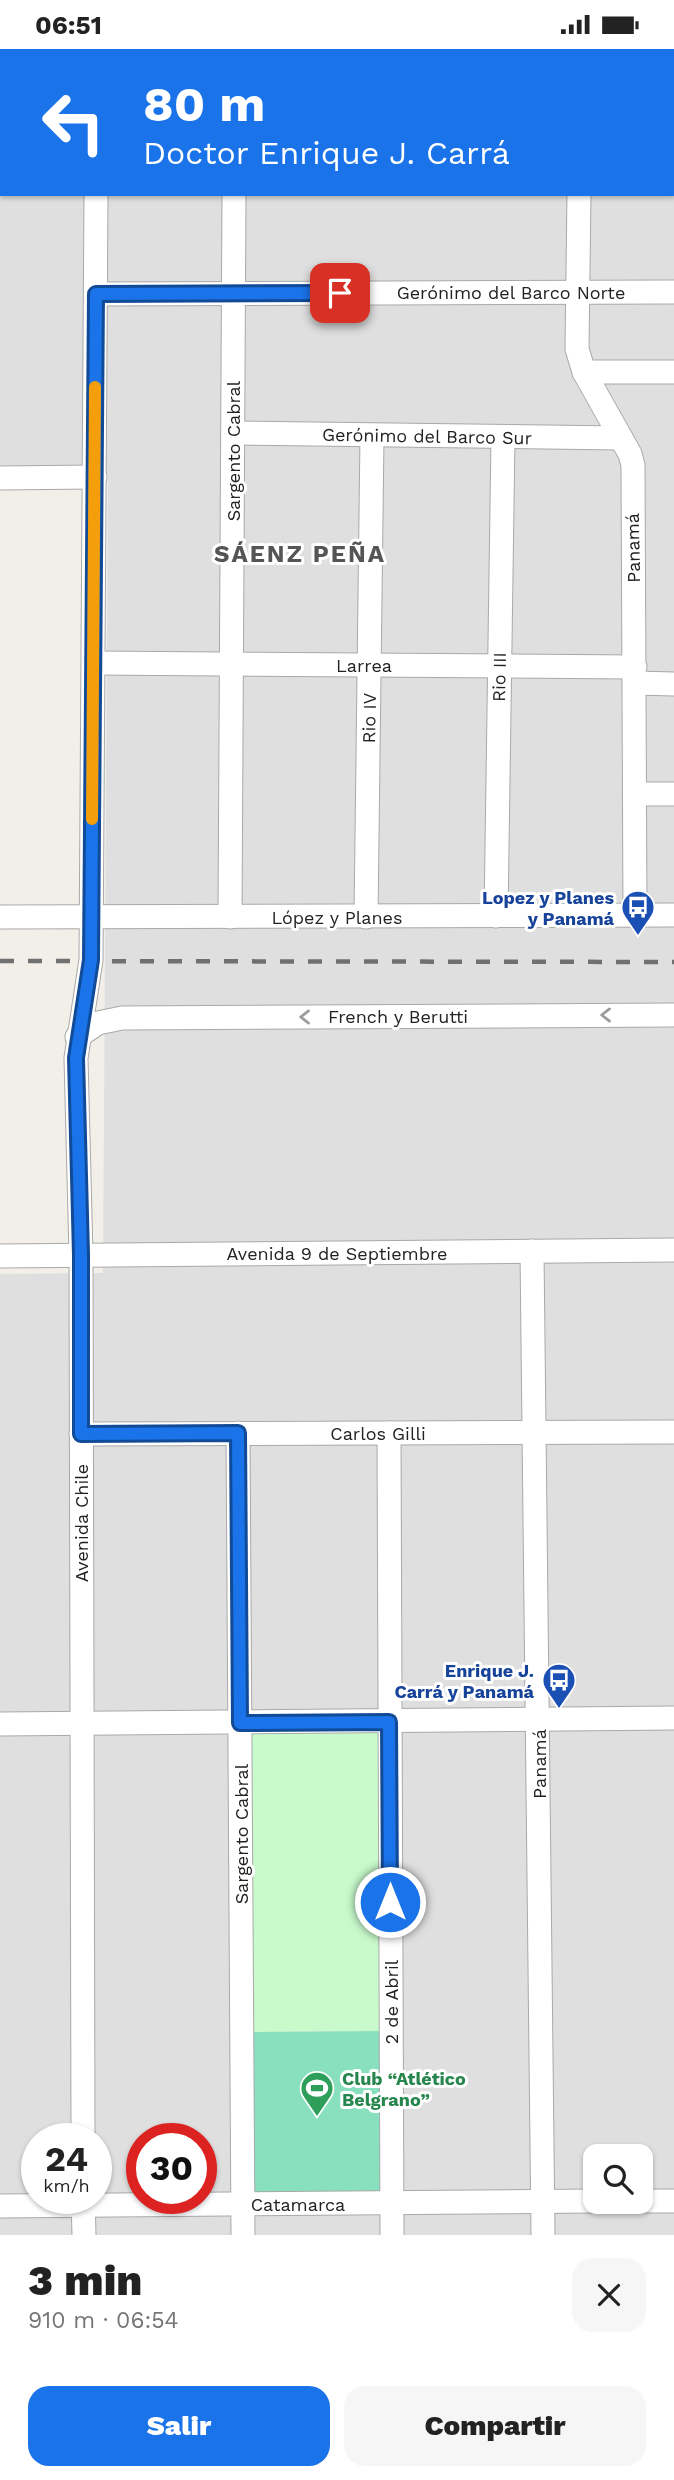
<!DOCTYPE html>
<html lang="es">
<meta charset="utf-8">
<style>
body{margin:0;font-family:"Work Sans",sans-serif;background:#f6f6f6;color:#222;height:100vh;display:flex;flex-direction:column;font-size:26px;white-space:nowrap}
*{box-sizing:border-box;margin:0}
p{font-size:23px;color:#767676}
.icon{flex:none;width:38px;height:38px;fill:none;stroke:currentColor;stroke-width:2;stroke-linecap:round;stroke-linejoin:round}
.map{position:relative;height:2186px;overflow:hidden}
.panel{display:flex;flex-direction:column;background:#fff;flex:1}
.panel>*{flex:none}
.banner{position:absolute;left:0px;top:0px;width:676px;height:147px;box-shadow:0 2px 5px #0004;background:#1a73e8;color:#fff;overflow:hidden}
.buttons{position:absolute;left:583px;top:2095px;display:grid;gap:14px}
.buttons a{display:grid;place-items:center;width:70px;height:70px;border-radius:14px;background:#fff;box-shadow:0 2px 5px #0004;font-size:35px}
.speed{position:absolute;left:21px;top:2074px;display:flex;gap:14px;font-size:35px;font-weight:700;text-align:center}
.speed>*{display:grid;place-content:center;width:91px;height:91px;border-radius:50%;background:#fff;box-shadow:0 2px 5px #0004;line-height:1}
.speed small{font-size:18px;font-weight:400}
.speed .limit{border:10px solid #d22;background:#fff;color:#111}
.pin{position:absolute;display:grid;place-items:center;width:60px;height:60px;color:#fff;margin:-30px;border-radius:14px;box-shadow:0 4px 10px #0006}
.me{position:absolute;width:77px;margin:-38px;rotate:0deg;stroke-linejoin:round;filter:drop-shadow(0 0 5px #0008)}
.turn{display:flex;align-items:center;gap:24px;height:147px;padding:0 28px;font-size:32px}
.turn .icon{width:91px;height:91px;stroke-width:2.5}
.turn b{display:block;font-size:49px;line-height:60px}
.round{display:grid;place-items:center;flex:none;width:74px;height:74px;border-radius:21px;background:#f6f6f6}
.head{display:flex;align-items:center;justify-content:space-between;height:119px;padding:0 28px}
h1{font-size:42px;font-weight:800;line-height:52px}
.cta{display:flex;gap:14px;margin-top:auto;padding:14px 28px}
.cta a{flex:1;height:80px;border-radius:21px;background:#1a73e8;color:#fff;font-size:28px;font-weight:800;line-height:80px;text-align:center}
.cta a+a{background:#f6f6f6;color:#222}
.status{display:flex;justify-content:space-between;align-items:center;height:49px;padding:0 35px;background:#fff;direction:ltr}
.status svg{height:19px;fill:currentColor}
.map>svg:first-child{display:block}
.residential{fill:#e0dfdf;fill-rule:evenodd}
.park{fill:#c8facc}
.pitch{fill:#88e0be}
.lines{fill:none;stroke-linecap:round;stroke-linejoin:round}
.minor-casing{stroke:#a9a9a9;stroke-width:25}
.major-casing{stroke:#a06b00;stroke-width:31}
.minor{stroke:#fff;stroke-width:23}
.major{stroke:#fcd6a4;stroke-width:28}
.rail{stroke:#707070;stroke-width:4.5;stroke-dasharray:14 14;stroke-linecap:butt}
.oneway{stroke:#9c9c9c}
.route-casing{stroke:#114b97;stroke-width:18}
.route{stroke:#1a73e8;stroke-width:12}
.slow{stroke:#f59e0b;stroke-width:12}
.labels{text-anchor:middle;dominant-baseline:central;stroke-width:6;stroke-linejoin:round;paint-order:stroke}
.street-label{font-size:18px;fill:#222;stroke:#fff}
.transit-label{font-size:18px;font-weight:bold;fill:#164399;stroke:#fff;text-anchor:end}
.leisure-label{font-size:18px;font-weight:bold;fill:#27864d;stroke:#fff;text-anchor:start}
.district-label{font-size:24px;font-weight:bold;letter-spacing:2px;fill:#555;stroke:#fff}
</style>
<div class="status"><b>06:51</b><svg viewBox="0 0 49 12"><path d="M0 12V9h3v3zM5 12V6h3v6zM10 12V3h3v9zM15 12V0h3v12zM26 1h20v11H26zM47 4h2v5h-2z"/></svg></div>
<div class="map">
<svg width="674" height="2186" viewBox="0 0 674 2186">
<rect width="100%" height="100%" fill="#f2efe9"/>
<path class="residential" d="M0,0H674V2186H0V1225L103,1224L108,426L0,425ZM2,2H674V145H2ZM37,2090H96V2149H37ZM142,2090H201V2149H142ZM595,2107H640V2152H595Z"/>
<polygon class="park" points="389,1673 391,1982 242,1983 240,1674"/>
<polygon class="pitch" points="391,1982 392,2155 243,2155 242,1983"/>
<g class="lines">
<defs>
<g id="minor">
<polyline points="96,0 96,2"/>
<polyline points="579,2 579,0"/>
<polyline points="579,145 577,300 584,323 630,405 633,416 635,866"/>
<polyline points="96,245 674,243"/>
<polyline points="584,323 674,323"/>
<polyline points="233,384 621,389"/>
<polyline points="0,429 95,428"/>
<polyline points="94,614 635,618"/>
<polyline points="635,634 674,635"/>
<polyline points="636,745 674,745"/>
<polyline points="496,867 503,389"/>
<polyline points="0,868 674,866"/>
<polyline points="230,868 234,145"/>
<polyline points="366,868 372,387"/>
<polyline points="77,988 98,974 122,969 674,966"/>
<polyline points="532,1202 543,2186"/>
<polyline points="0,1207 674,1201"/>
<polyline points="238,1384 243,2186"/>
<polyline points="389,1384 392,2186"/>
<polyline points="81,1385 674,1383"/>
<polyline points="0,1675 674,1669"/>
<polyline points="83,2090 81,1206 76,1009 91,911 96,145"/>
<polyline points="83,2149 84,2186"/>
<polyline points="640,2152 674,2152"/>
<polyline points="0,2157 595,2152"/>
</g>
<g id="major">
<polyline points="0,61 2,61"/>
<polyline points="0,82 2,82"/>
</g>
</defs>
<use href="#minor" class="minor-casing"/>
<use href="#major" class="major-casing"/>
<use href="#minor" class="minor"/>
<use href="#major" class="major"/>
<polyline class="rail" points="0,912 674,913"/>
</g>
<defs><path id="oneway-chevron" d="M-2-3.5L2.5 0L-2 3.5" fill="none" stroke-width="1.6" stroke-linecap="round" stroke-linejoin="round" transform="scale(1.75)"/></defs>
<g class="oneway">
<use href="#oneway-chevron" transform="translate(606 966) rotate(180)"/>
<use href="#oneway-chevron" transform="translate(305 968) rotate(180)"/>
</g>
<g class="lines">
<defs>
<polyline id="route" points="340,244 96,245 91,911 76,1009 81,1206 81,1385 238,1384 240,1674 389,1673 390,1853"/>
</defs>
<use href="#route" class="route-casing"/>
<use href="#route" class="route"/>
<polyline class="slow" points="92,770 95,338"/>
</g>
<defs>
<symbol id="bus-pin" viewBox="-11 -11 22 30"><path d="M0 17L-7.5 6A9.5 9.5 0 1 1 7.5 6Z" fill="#1a4fb4" stroke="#fff"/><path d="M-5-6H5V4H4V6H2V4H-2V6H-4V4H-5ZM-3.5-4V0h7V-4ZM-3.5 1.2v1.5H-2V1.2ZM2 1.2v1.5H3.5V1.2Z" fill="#fff"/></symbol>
<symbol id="stadium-pin" viewBox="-11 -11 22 30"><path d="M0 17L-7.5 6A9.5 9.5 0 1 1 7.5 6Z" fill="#2e9e5b" stroke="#fff"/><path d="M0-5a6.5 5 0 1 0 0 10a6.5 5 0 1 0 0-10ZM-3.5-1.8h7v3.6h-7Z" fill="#fff"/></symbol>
</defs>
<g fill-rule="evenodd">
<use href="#bus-pin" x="619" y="839" width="38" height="52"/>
<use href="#bus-pin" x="540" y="1612" width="38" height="52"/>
<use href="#stadium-pin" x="298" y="2020" width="38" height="52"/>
</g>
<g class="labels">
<g class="street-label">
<text x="511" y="243">Gerónimo del Barco Norte</text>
<text transform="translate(427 387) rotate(1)">Gerónimo del Barco Sur</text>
<text transform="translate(233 402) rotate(-90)">Sargento Cabral</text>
<text transform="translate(633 499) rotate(-91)">Panamá</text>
<text x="364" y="616">Larrea</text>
<text transform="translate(499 628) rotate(-89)">Rio III</text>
<text transform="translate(369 669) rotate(-89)">Rio IV</text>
<text x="337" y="868">López y Planes</text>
<text x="398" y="967">French y Berutti</text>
<text x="337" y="1204">Avenida 9 de Septiembre</text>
<text x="378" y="1384">Carlos Gilli</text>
<text transform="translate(81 1474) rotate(-90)">Avenida Chile</text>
<text transform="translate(539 1715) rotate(-90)">Panamá</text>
<text transform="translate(241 1785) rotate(-90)">Sargento Cabral</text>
<text transform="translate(391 1953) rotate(-90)">2 de Abril</text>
<text x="298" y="2155">Catamarca</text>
</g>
<g class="transit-label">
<text x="614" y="848">Lopez y Planes<tspan x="614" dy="21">y Panamá</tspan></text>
<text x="534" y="1621">Enrique J.<tspan x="534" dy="21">Carrá y Panamá</tspan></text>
</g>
<g class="leisure-label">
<text x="342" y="2029">Club “Atlético<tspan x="342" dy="21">Belgrano”</tspan></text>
</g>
<g class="district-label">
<text x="300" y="505">SÁENZ PEÑA</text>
</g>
</g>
</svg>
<div class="buttons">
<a><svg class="icon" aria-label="search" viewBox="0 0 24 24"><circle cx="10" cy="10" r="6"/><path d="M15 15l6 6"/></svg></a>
</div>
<div class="speed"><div>24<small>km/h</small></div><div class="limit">30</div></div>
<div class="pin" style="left:340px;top:244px;background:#d93025"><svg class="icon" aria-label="arrive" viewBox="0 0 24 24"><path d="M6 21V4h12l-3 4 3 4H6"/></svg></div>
<svg class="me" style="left:390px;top:1853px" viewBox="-20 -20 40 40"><circle r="17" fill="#1a73e8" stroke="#fff" stroke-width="3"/><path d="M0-11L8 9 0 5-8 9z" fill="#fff"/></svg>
<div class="banner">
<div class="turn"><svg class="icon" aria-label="left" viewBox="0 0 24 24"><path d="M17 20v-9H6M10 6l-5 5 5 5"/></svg><div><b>80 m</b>Doctor Enrique J. Carrá</div></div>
</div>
</div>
<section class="panel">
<div class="head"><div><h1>3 min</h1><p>910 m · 06:54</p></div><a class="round"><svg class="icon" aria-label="close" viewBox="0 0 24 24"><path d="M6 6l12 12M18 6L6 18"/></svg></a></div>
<div class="cta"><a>Salir</a><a>Compartir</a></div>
</section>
